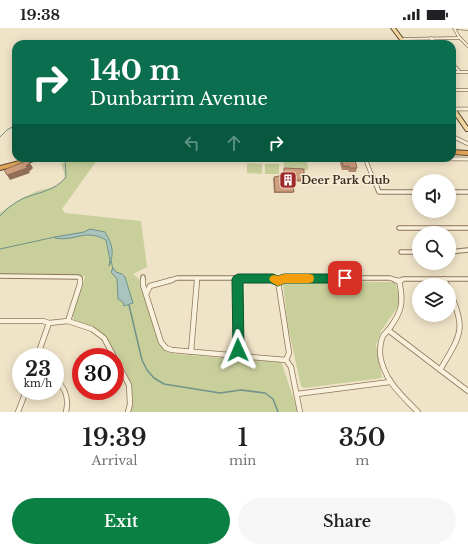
<!DOCTYPE html>
<style>
body{margin:0;font-family:"Libre Baskerville",serif;background:#f6f6f6;color:#202124;height:100vh;display:flex;flex-direction:column;font-size:15px;white-space:nowrap}
*{box-sizing:border-box;margin:0}
p{font-size:13px;color:#757577}
.icon{flex:none;width:22px;height:22px;fill:none;stroke:currentColor;stroke-width:2;stroke-linecap:round;stroke-linejoin:round}
.map{position:relative;height:384px;overflow:hidden}
.sheet{display:flex;flex-direction:column;background:#fff;flex:1}
.sheet>*{flex:none}
.hud{position:absolute;left:12px;top:12px;width:444px;height:122px;border-radius:12px;box-shadow:0 2px 10px #0003;background:#0b6e4f;color:#fff;overflow:hidden}
.tools{position:absolute;left:412px;top:146px;display:grid;gap:8px}
.tools a{display:grid;place-items:center;width:44px;height:44px;border-radius:50%;background:#fff;box-shadow:0 2px 10px #0003;font-size:20px}
.speed{position:absolute;left:12px;top:320px;display:flex;gap:8px;font-size:20px;font-weight:700;text-align:center}
.speed>*{display:grid;place-content:center;width:52px;height:52px;border-radius:50%;background:#fff;box-shadow:0 2px 10px #0003;line-height:1}
.speed small{font-size:10px;font-weight:400}
.speed .limit{border:6px solid #d22;background:#fff;color:#111}
.pin{position:absolute;display:grid;place-items:center;width:34px;height:34px;color:#fff;margin:-17px;border-radius:8px;box-shadow:0 2px 6px #0006}
.me{position:absolute;width:44px;margin:-22px;rotate:359deg;stroke-linejoin:round;filter:drop-shadow(0 0 3px #0008)}
.turn{display:flex;align-items:center;gap:14px;height:84px;padding:0 12px;font-size:18px}
.turn .icon{width:52px;height:52px;stroke-width:2.5}
.turn b{display:block;font-size:28px;line-height:34px}
.lanes{display:flex;align-items:center;height:38px;padding:0 12px;background:#0003;justify-content:center;gap:20px;direction:ltr}
.lanes .off{opacity:.35}
.eta{display:flex;justify-content:space-evenly;align-items:center;height:68px;text-align:center}
.eta b{font-size:24px;font-weight:600;line-height:28px}
.button{display:flex;gap:8px;margin-top:auto;padding:8px 12px}
.button a{flex:1;height:46px;border-radius:24px;background:#0b8043;color:#fff;font-size:16px;font-weight:600;line-height:46px;text-align:center}
.button a+a{background:#f6f6f6;color:#202124}
.status{display:flex;justify-content:space-between;align-items:center;height:28px;padding:0 20px;background:#fff;direction:ltr}
.status svg{height:11px;fill:currentColor}
.map>svg:first-child{display:block}
.green{fill:#c9cf9b}
.water{fill:#a9c4bc;stroke:#6f938a}
.lines{fill:none;stroke-linecap:round;stroke-linejoin:round}
.stream-far1{stroke:#6f938a;stroke-width:1}
.stream{stroke:#6f938a;stroke-width:1.5}
.street-far3-casing{stroke:#8d765c;stroke-width:3.5}
.street-far2-casing{stroke:#8d765c;stroke-width:4.5}
.street-far1-casing{stroke:#8d765c;stroke-width:5.5}
.street-casing{stroke:#8d765c;stroke-width:6}
.primary-casing{stroke:#5b4430;stroke-width:2}
.highway-casing{stroke:#5b4430;stroke-width:2}
.street-far3{stroke:#faf1dc;stroke-width:2}
.street-far2{stroke:#faf1dc;stroke-width:3}
.street-far1{stroke:#faf1dc;stroke-width:3.5}
.street{stroke:#faf1dc;stroke-width:4.5}
.primary{fill:#f3d9a0;fill-rule:evenodd}
.highway{fill:#e0a458;fill-rule:evenodd}
.wall{fill:#b2896c}
.shaded-wall{fill:#916f58}
.building{fill:#cf9f7d;stroke:#916f58}
.route{fill:#0b8043;stroke:#07532c}
.slow{fill:#f59e0b}
.labels{text-anchor:middle;dominant-baseline:central;stroke-width:3;stroke-linejoin:round;paint-order:stroke}
.poi-label{font-size:11px;font-weight:bold;fill:#3d2e20;stroke:#f7eed8;text-anchor:start}
</style>
<div class="status"><b>19:38</b><svg viewBox="0 0 49 12"><path d="M0 12V9h3v3zM5 12V6h3v6zM10 12V3h3v9zM15 12V0h3v12zM26 1h20v11H26zM47 4h2v5h-2z"/></svg></div>
<div class="map">
<svg width="468" height="384" viewBox="0 0 468 384">
<rect width="100%" height="100%" fill="#f0e4c8"/>
<g class="green">
<path d="M98,131L62,181L65,185L141,193L147,239L133,246L141,253L160,317L166,323L175,326L280,334L282,336L298,384H131C136,357 126,342 113,321C104,305 93,296 75,293L72,288L85,249L84,248L0,247V185C10,177 21,170 33,165C44,159 59,162 65,148L61,135Z"/>
<polygon points="283,132 307,132 308,142 284,141"/>
<polygon points="247,135 262,136 262,146 247,145"/>
<rect x="265" y="136" width="14" height="10"/>
<polygon points="285,253 395,254 399,268 399,277 381,303 376,317 382,350 304,360 301,358 288,299 283,255"/>
</g>
<g class="water">
<path d="M90,201L105,204C112,216 115,224 109,238L110,232L106,212C84,200 76,214 55,210V209L84,204Z"/>
<polygon points="113,240 116,244 122,246 125,249 133,275 124,278 123,274 118,271 117,251 111,244"/>
</g>
<g class="lines">
<g class="stream-far1">
<polyline points="0,109 7,102 16,97"/>
<path d="M0,188C6,181 14,175 22,171C38,164 54,164 66,149L65,130"/>
<polyline points="0,221 55,209"/>
<polyline points="111,233 113,241"/>
</g>
<polyline class="stream" points="129,277 142,332 147,342 154,350 164,356 220,365 241,362 265,365 273,371 278,384"/>
<defs>
<g id="street-far3">
<polyline points="454,0 459,9 468,18"/>
<polyline points="456,0 468,1"/>
<polyline points="431,10 436,16"/>
<polyline points="401,11 460,10"/>
<polyline points="452,35 459,43"/>
<polyline points="452,44 468,44"/>
<polyline points="452,62 468,62"/>
</g>
<g id="street-far2">
<polyline points="453,81 468,81"/>
<polyline points="452,108 468,116"/>
<polyline points="222,130 250,130"/>
<polyline points="270,130 468,131"/>
<polyline points="365,130 372,148"/>
</g>
<g id="street-far1">
<polyline points="372,147 379,164 419,164"/>
<polyline points="449,164 468,164"/>
<polyline points="399,200 468,200"/>
<polyline points="401,224 419,224"/>
<polyline points="449,224 468,222"/>
<polyline points="0,248 78,249 80,250 80,253"/>
<polyline points="143,249 143,253"/>
<polyline points="238,251 238,253"/>
<polyline points="444,251 445,253"/>
<polyline points="168,253 177,250 273,250 277,253"/>
<polyline points="197,253 197,250"/>
<polyline points="279,253 284,250 390,250 398,253"/>
<polyline points="400,253 403,251 468,251"/>
</g>
<g id="street">
<polyline points="143,252 143,257 161,314 166,320 172,322 286,332 291,339 300,384"/>
<polyline points="238,252 239,329"/>
<polyline points="276,252 278,253 281,252"/>
<polyline points="395,252 399,253 402,252"/>
<polyline points="444,252 447,257"/>
<polyline points="278,253 289,325 286,332"/>
<path d="M399,253C404,274 402,284 389,301C387,304 384,306 383,308C380,314 380,320 380,326C383,351 401,367 418,384"/>
<polyline points="146,266 150,258 172,252"/>
<polyline points="0,293 43,293 49,295 68,293 92,301 104,310 129,357 130,376 128,384"/>
<polyline points="68,293 80,256 80,252"/>
<polyline points="388,302 468,363"/>
<polyline points="191,324 197,252"/>
<polyline points="37,329 49,295"/>
<path d="M440,342C461,306 467,302 449,262"/>
<path d="M55,351C66,360 69,370 66,384"/>
<polyline points="297,366 390,354"/>
<polyline points="18,384 26,363"/>
</g>
<g id="primary">
<polygon points="391,0 395,0 407,16 403,16"/>
<polygon points="452,79 454,79 468,99 468,103 466,103 452,83"/>
</g>
<g id="highway">
<polygon points="452,122 468,123 468,127 452,126"/>
<polygon points="31,130 42,130 41,131 0,142 0,138"/>
</g>
</defs>
<use href="#street-far3" class="street-far3-casing"/>
<use href="#street-far2" class="street-far2-casing"/>
<use href="#street-far1" class="street-far1-casing"/>
<use href="#street" class="street-casing"/>
<use href="#primary" class="primary-casing"/>
<use href="#highway" class="highway-casing"/>
<use href="#street-far3" class="street-far3"/>
<use href="#street-far2" class="street-far2"/>
<use href="#street-far1" class="street-far1"/>
<use href="#street" class="street"/>
<use href="#primary" class="primary"/>
<use href="#highway" class="highway"/>
</g>
<g class="wall">
<polygon points="342,131 357,140 356,144 349,144 348,142 342,142 340,135"/>
<polygon points="304,141 303,154 292,153 293,165 274,165 273,150"/>
</g>
<polygon class="shaded-wall" points="30,135 33,140 29,144 30,145 10,152 7,147"/>
<g class="building">
<polygon points="342,131 355,132 357,140 350,140 349,138 343,138"/>
<polygon points="28,132 30,135 26,138 27,140 7,147 4,142"/>
<polygon points="284,140 304,141 304,152 292,152 294,164 275,164 274,149 284,147"/>
</g>
<polygon class="route" points="238,246 273,246 278,248 284,246 345,246 349,247 350,250 349,254 345,255 285,255 278,258 271,255 243,255 244,322 243,326 238,328 234,326 233,322 232,251 234,248"/>
<polygon class="slow" points="284,246 309,246 313,247 314,250 313,254 309,255 285,255 278,258 271,254 269,251 271,248 274,247 278,248"/>
<defs>
<symbol id="building-square" viewBox="-11 -11 22 22"><rect x="-9" y="-9" width="18" height="18" rx="4" fill="#9e2a2b" stroke="#f7eed8"/><path d="M-4-6H4V6H1V3H-1V6H-4ZM-2.5-4.3h1.7v1.8h-1.7ZM.8-4.3h1.7v1.8H.8ZM-2.5-1h1.7V.8h-1.7ZM.8-1h1.7V.8H.8Z" fill="#fff"/></symbol>
</defs>
<g fill-rule="evenodd">
<use href="#building-square" x="278" y="142" width="20" height="20"/>
</g>
<g class="labels">
<g class="poi-label">
<text x="301" y="152">Deer Park Club</text>
</g>
</g>
</svg>
<div class="tools">
<a><svg class="icon" aria-label="sound" viewBox="0 0 24 24"><path d="M4 9h4l5-4v14l-5-4H4zM17 9q2 3 0 6"/></svg></a>
<a><svg class="icon" aria-label="search" viewBox="0 0 24 24"><circle cx="10" cy="10" r="6"/><path d="M15 15l6 6"/></svg></a>
<a><svg class="icon" aria-label="layers" viewBox="0 0 24 24"><path d="M12 4l9 5-9 5-9-5zM3 14l9 5 9-5"/></svg></a>
</div>
<div class="speed"><div>23<small>km/h</small></div><div class="limit">30</div></div>
<div class="pin" style="left:345px;top:250px;background:#d93025"><svg class="icon" aria-label="arrive" viewBox="0 0 24 24"><path d="M6 21V4h12l-3 4 3 4H6"/></svg></div>
<svg class="me" style="left:238px;top:322px" viewBox="-20 -20 40 40"><path d="M0-17L14 15 0 8-14 15z" fill="#0b8043" stroke="#fff" stroke-width="4"/></svg>
<div class="hud">
<div class="turn"><svg class="icon" aria-label="right" viewBox="0 0 24 24"><path d="M7 20v-9h11M14 6l5 5-5 5"/></svg><div><b>140 m</b>Dunbarrim Avenue</div></div>
<div class="lanes"><svg class="icon off" aria-label="left" viewBox="0 0 24 24"><path d="M17 20v-9H6M10 6l-5 5 5 5"/></svg><svg class="icon off" aria-label="ahead" viewBox="0 0 24 24"><path d="M12 20V5M6 11l6-6 6 6"/></svg><svg class="icon" aria-label="right" viewBox="0 0 24 24"><path d="M7 20v-9h11M14 6l5 5-5 5"/></svg></div>
</div>
</div>
<section class="sheet">
<div class="eta">
<div><b>19:39</b><p>Arrival</p></div>
<div><b>1</b><p>min</p></div>
<div><b>350</b><p>m</p></div>
</div>
<div class="button"><a>Exit</a><a>Share</a></div>
</section>
